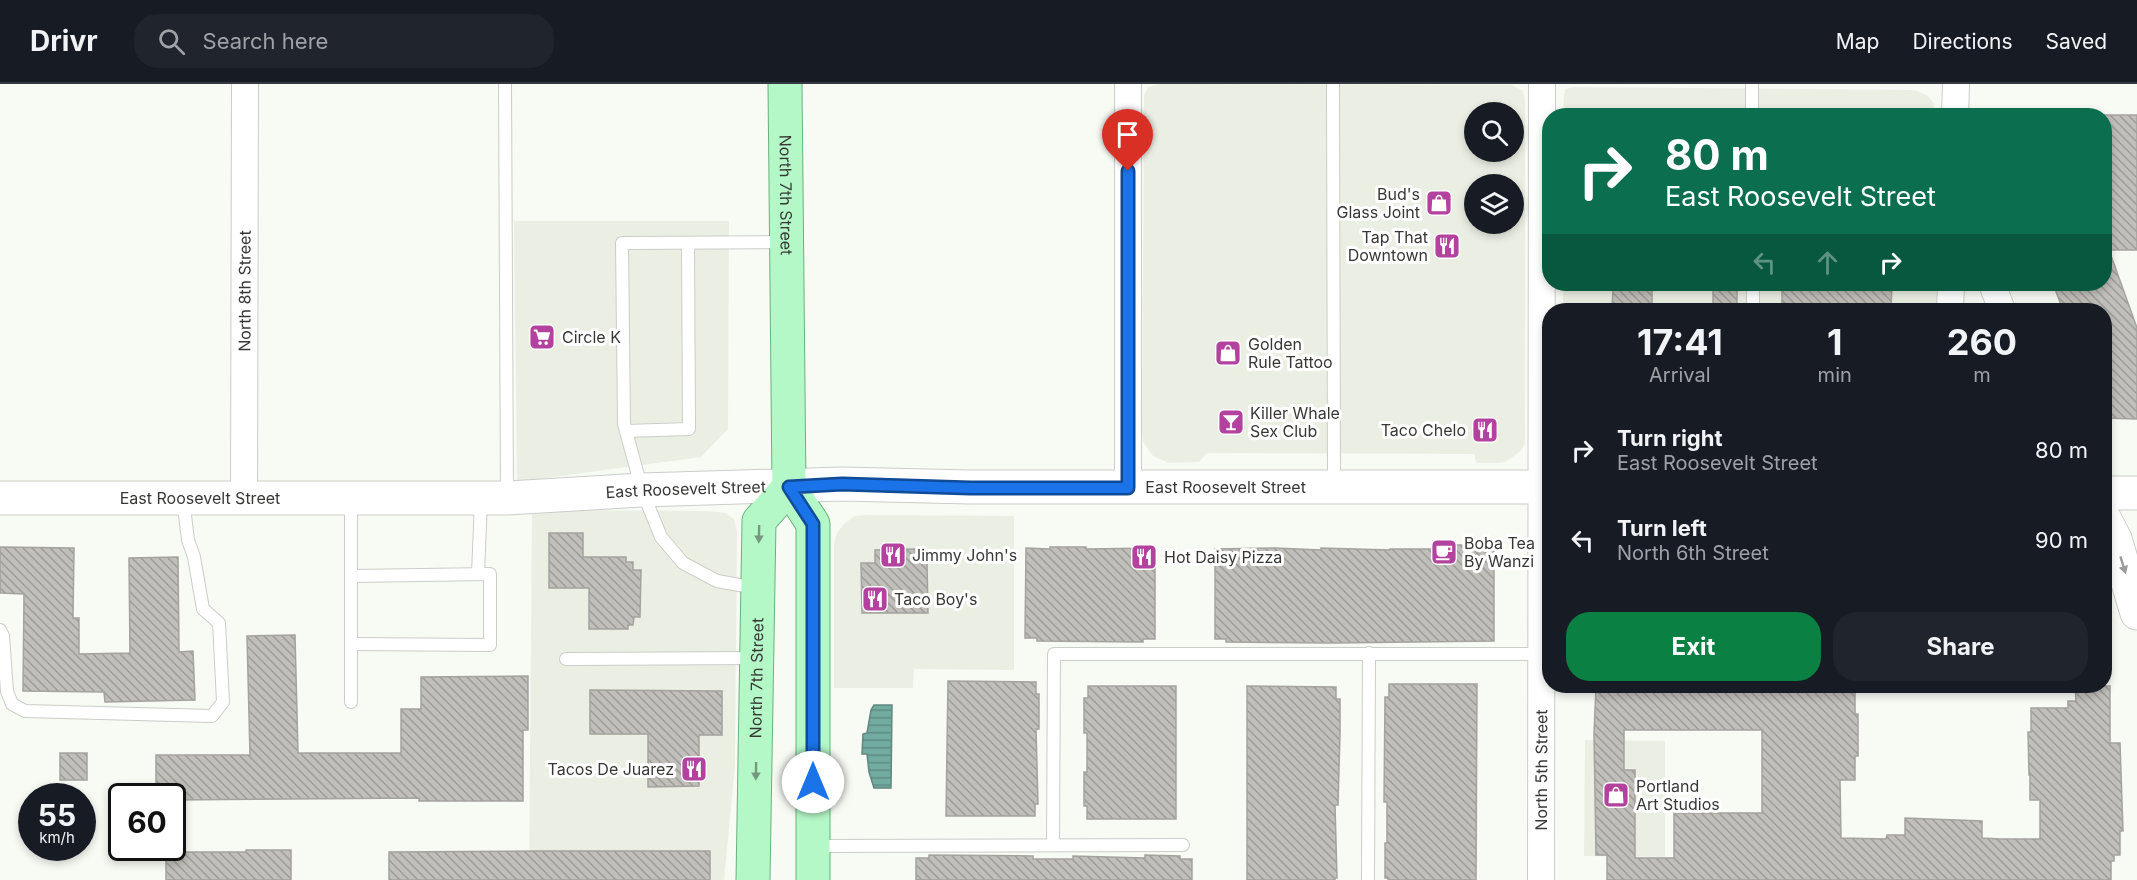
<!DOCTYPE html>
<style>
body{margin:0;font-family:Inter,sans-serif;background:#20242c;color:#f1f3f6;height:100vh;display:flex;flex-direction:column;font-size:22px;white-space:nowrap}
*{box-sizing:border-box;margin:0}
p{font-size:20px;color:#9ea1a6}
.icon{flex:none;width:33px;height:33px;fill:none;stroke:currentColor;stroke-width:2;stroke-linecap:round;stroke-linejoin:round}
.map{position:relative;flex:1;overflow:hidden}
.details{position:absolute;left:1542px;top:219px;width:570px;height:390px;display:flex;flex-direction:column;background:#171b24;border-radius:24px;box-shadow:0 3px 9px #0003}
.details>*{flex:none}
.guide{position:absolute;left:1542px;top:24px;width:570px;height:183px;border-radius:24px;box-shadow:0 3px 9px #0003;background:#0b6e4f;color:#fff;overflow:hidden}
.buttons{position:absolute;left:1464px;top:18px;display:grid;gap:12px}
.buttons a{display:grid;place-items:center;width:60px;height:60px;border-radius:50%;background:#171b24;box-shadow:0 3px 9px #0003;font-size:30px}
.speed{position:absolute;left:18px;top:699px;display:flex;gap:12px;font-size:30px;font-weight:700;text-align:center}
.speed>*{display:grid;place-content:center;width:78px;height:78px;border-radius:50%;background:#171b24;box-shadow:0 3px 9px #0003;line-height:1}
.speed small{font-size:15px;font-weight:400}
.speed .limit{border:3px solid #111;border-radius:9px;background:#fff;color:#111}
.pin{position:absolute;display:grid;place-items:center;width:51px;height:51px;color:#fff;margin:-62px -26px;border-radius:50% 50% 50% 0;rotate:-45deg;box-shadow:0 0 6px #0007}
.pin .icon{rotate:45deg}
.me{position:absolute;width:66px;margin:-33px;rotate:0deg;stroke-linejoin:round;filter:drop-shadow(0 0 4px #0008)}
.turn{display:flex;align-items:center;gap:21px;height:126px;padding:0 24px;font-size:27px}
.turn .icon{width:78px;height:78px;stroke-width:2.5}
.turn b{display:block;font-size:42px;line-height:51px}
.lanes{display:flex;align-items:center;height:57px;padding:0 24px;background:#0003;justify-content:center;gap:30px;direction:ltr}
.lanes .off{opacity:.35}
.eta{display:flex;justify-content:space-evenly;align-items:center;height:102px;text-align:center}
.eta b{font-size:36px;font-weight:700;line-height:42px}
.primary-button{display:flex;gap:12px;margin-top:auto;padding:12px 24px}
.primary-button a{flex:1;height:69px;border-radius:24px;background:#0b8043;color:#fff;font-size:24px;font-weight:700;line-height:69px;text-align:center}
.primary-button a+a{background:#20242c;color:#f1f3f6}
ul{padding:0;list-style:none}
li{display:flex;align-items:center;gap:18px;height:90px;padding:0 24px}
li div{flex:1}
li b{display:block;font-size:22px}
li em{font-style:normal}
header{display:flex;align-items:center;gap:36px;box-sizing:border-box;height:84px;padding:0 30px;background:#171b24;border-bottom:2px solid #363941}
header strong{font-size:28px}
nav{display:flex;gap:33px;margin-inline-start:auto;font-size:21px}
.search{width:420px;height:54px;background:#20242c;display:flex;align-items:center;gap:15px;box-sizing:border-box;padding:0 21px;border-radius:24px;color:#9ea1a6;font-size:22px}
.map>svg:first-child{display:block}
.built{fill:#ebefe3;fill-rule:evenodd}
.water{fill:url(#water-rules);stroke:#608880;stroke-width:1.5}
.building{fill:url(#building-back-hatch);stroke:#a4a39e;stroke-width:1.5;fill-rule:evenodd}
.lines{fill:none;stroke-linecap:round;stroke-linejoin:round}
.lane-casing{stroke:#cbcdc8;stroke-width:14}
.street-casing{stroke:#cbcdc8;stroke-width:28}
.secondary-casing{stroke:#cbcdc8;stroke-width:35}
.primary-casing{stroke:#69b27d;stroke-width:35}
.lane{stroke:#fff;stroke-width:12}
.street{stroke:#fff;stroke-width:26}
.secondary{stroke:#fff;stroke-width:33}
.primary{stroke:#b5f8c8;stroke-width:33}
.oneway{fill:#76987f}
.oneway2{fill:#9b9c9a}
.route-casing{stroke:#114b97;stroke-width:15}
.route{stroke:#1a73e8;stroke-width:10}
.labels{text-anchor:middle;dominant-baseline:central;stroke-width:6;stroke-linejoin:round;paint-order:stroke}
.poi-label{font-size:16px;fill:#373836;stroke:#fff;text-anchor:start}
.street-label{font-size:16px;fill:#373836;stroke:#fff}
</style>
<header>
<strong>Drivr</strong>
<div class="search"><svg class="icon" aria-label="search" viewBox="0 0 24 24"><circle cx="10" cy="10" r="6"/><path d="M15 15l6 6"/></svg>Search here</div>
<nav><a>Map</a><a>Directions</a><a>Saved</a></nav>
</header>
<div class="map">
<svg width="2137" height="796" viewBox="0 0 2137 796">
<defs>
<pattern id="water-rules" width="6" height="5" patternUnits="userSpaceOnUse" patternTransform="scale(1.5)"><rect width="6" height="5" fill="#72aba0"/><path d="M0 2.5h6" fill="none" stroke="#5e8c83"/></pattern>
<pattern id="building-back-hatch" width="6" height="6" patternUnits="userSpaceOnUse" patternTransform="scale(1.5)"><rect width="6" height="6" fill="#c1bfba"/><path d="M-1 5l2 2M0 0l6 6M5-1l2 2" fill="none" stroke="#9e9c98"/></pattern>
</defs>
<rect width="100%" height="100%" fill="#f8faf4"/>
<g class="built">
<path d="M1159,0L1512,1L1523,7L1525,16V359L1521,367L1505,378L1499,379H1478L1475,376V370L1207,369L1199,378L1169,379L1153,372L1143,358L1142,351L1144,11L1148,3ZM1474,28H1514V68H1474ZM1474,100H1514V140H1474Z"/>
<polygon points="1573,3 1915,6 1927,11 1933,18 1936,32 1563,32 1564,10 1566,5"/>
<polygon points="514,137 729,137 728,345 701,373 517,398"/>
<rect x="1563" y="200" width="373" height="26"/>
<polygon points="532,426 708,427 725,429 734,435 737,447 735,682 724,796 529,796"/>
<polygon points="866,431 1014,432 1014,586 914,585 913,604 834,604 834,459 837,449 844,440 855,432"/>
<polygon points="1585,656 1665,657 1665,773 1584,772"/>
</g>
<polygon class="water" points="874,621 892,621 891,704 874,704 869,688 867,670 862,670 863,650 867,649 871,626"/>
<g class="building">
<polygon points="2104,31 2137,31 2137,166 2109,166 2137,244 2137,335 2104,334 2104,226 2063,226 2053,200 2104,200"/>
<rect x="1713" y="200" width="24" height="26"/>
<polygon points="1782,200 1892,200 1891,226 1782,226"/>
<polygon points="1613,204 1652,204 1652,226 1612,226"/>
<polygon points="549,449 583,449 583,473 626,473 626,478 633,478 633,486 641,486 640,533 634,533 633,541 628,541 628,545 589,545 589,504 549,504"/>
<polygon points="1432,461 1494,461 1494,557 1332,559 1226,558 1226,555 1215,555 1215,465 1275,464 1321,466 1321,464 1390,466 1390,465 1432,465"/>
<polygon points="0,463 74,464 73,534 79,534 79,570 130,569 129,474 178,473 179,568 193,567 195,616 105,618 104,608 23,607 24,510 0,509"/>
<polygon points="1050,463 1086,463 1086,465 1155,464 1155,555 1143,555 1143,558 1037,557 1037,554 1025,554 1026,464 1050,465"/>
<polygon points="915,465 915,479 927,478 928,529 862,529 861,479 875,479 875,466"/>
<polygon points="295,551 298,669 401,669 401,625 421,625 421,593 528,592 528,646 523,646 523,717 419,717 419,714 172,716 172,712 156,712 156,671 250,671 247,552"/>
<polygon points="948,597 1036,598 1036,610 1039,610 1039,645 1036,645 1038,720 1035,720 1035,732 946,732"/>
<polygon points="1389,600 1477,600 1476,796 1388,796 1388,794 1385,794 1385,759 1387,759 1387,718 1384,718 1385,613 1389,613"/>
<polygon points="1088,602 1176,602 1176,735 1087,735 1087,722 1084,722 1084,688 1087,688 1087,649 1084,649 1084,614 1088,614"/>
<polygon points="1247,602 1336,603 1336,615 1340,615 1340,650 1338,721 1335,721 1337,794 1335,794 1335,796 1247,796"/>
<path d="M1596,602H1853V605H1855V630H1858V672H1855V696H1840L1841,754L1886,755L1887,751H1905V734L1982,737V754L2000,755H2040V716H2030V691H2029L2028,648H2031V624H2068V617H2076L2075,602H2110V659H2120L2123,747H2120V771H2114V777H2111V796H1607V771H1596L1594,650ZM1624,646H1762V729H1674V774H1635V686H1624Z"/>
<polygon points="590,606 722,607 722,651 699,651 699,702 648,703 648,650 590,650"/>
<rect x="60" y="669" width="27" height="27"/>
<polygon points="246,766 291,766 291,796 166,796 166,768 246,768"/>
<polygon points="540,767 710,767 710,796 389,796 389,768"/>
<polygon points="929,771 1033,772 1033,775 1073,775 1073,772 1145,774 1145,771 1180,772 1180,775 1192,775 1192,796 916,796 916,774 929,774"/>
</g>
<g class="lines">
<defs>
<g id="lane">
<polyline points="505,0 507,413"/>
<polyline points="1333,0 1334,402"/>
<polyline points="1752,32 1752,0"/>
<polyline points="1753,200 1753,226"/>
<polyline points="626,347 689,345 688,159"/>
<polyline points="351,415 351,618"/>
<polyline points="478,490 481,417"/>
<polyline points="351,492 490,490 490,561 351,560"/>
<polyline points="756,504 717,497 683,479 661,453 642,406 624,340 622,159 786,158"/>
<polyline points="0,546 3,552 7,607 12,620 25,627 212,632 223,618 219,539 203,525 194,473 188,456 183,415"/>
<polyline points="566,575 756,574"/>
<polyline points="1053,761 1054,570 1542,570"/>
<polyline points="815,762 1183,761"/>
<polyline points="1368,796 1369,569"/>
</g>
<g id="street">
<polyline points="1128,0 1128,404"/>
<polyline points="1955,32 1956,0"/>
<polyline points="1992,200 2002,226"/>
<polyline points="1950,226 1951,200"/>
<path id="s1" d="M244,414L245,0"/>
<path id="s2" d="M1541,796L1542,0"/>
</g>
<g id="secondary">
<polyline points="2104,409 2137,409"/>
<path id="s3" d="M0,414H507L642,406L842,400L970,403H1550"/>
<polyline points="2104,434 2115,455 2137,529"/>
</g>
<g id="primary">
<path id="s4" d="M785,0L789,403L813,440V796"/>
<path id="s5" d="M753,796L759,437L789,403"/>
</g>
</defs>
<use href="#lane" class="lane-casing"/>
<use href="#street" class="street-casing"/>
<use href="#secondary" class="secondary-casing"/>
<use href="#primary" class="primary-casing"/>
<use href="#lane" class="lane"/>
<use href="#street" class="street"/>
<use href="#secondary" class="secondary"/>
<use href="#primary" class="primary"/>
</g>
<defs><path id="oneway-solid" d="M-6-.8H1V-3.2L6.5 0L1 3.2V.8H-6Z" transform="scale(1.5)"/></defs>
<g class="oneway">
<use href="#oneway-solid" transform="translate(759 450) rotate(91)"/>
<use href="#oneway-solid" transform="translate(756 687) rotate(91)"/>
</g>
<use class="oneway2" href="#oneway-solid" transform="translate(2123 481) rotate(73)"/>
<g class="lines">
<defs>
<polyline id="route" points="813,698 813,440 789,403 842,400 970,404 1128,404 1128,87"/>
</defs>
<use href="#route" class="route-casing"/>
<use href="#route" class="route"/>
</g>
<defs>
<symbol id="shop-square" viewBox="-11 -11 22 22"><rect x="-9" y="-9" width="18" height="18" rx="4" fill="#b2429e" stroke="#fff"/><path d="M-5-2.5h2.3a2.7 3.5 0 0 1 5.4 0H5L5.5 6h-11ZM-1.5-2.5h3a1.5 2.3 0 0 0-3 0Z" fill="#fff"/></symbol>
<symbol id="restaurant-square" viewBox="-11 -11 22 22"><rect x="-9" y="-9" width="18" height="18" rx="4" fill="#b2429e" stroke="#fff"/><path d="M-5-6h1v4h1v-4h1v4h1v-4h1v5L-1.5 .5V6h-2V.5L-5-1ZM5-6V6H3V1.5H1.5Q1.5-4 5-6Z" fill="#fff"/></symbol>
<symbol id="supermarket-square" viewBox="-11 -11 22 22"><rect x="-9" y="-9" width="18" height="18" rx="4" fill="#b2429e" stroke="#fff"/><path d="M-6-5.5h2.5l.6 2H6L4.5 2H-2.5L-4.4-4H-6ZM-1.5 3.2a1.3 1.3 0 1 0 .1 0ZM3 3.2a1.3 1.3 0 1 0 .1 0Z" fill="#fff"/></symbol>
<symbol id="bar-square" viewBox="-11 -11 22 22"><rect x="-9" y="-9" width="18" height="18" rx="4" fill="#b2429e" stroke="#fff"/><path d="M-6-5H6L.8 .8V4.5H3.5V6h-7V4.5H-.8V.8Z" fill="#fff"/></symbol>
<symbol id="cafe-square" viewBox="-11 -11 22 22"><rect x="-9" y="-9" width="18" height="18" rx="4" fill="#b2429e" stroke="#fff"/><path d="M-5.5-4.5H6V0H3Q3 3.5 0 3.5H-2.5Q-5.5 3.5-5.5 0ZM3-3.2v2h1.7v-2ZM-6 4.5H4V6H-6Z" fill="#fff"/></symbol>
</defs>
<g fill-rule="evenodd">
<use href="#shop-square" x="1424" y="104" width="30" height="30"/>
<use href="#restaurant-square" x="1432" y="147" width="30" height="30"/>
<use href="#supermarket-square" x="527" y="238" width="30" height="30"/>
<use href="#shop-square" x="1213" y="254" width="30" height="30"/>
<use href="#bar-square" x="1216" y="323" width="30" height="30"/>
<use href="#restaurant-square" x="1470" y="331" width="30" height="30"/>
<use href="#cafe-square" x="1429" y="453" width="30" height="30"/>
<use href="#restaurant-square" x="878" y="456" width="30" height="30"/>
<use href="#restaurant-square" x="1129" y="458" width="30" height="30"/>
<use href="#restaurant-square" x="860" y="500" width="30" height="30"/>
<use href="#restaurant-square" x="679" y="670" width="30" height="30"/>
<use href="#shop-square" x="1601" y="696" width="30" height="30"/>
</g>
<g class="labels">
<g class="poi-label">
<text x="1420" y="110" text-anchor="end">Bud's<tspan x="1420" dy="18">Glass Joint</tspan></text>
<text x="1428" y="153" text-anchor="end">Tap That<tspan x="1428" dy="18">Downtown</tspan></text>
<text x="562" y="253">Circle K</text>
<text x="1248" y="260">Golden<tspan x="1248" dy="18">Rule Tattoo</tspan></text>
<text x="1250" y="329">Killer Whale<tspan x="1250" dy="18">Sex Club</tspan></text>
<text x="1466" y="346" text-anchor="end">Taco Chelo</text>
<text x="1464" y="459">Boba Tea<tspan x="1464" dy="18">By Wanzi</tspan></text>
<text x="912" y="471">Jimmy John's</text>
<text x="1164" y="473">Hot Daisy Pizza</text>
<text x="894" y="515">Taco Boy's</text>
<text x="674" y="685" text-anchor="end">Tacos De Juarez</text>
<text x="1636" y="702">Portland<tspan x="1636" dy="18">Art Studios</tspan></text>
</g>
<g class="street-label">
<text stroke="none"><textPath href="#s4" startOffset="111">North 7th Street</textPath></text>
<text stroke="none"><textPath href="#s1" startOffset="207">North 8th Street</textPath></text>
<text stroke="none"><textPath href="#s3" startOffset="1226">East Roosevelt Street</textPath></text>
<text stroke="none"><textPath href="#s3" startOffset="686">East Roosevelt Street</textPath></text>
<text stroke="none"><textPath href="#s3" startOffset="200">East Roosevelt Street</textPath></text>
<text stroke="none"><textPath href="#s5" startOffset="202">North 7th Street</textPath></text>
<text stroke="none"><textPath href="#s2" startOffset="110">North 5th Street</textPath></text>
</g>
</g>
</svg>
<div class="buttons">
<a><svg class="icon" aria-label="search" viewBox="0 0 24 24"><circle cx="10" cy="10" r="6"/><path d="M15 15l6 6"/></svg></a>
<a><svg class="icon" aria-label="layers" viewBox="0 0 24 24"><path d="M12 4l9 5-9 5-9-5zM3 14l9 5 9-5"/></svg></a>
</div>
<div class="speed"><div>55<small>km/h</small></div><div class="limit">60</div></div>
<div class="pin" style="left:1128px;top:87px;background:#d93025"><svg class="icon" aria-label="arrive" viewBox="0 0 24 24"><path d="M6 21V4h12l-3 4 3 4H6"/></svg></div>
<svg class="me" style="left:813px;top:698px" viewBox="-20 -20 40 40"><circle r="19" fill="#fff"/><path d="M0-13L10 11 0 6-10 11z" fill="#1a73e8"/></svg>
<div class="guide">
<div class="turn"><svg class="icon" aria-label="right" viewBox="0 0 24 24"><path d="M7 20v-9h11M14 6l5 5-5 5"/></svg><div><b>80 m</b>East Roosevelt Street</div></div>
<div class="lanes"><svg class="icon off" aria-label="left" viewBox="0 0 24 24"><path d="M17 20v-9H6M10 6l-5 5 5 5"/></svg><svg class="icon off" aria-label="ahead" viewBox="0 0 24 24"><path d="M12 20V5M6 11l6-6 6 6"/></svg><svg class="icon" aria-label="right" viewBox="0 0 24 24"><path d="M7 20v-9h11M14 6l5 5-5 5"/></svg></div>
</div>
<section class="details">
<div class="eta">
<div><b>17:41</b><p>Arrival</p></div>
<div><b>1</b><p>min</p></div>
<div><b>260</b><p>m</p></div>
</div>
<ul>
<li><svg class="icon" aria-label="right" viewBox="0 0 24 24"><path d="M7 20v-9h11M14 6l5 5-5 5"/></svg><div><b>Turn right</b><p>East Roosevelt Street</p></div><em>80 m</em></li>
<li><svg class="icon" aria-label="left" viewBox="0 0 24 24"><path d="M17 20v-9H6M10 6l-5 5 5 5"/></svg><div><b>Turn left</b><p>North 6th Street</p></div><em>90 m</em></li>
</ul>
<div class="primary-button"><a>Exit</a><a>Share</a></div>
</section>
</div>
